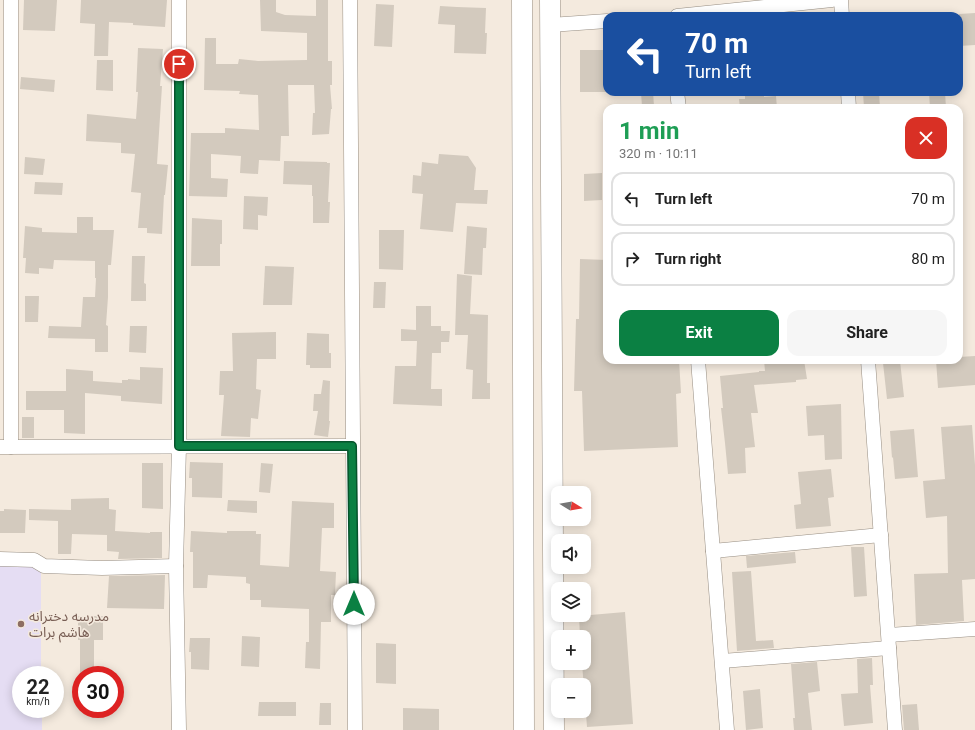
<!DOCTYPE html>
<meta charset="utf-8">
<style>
body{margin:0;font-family:Roboto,"Noto Sans Arabic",sans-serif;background:#f6f6f6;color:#222;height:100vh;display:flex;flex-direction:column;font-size:15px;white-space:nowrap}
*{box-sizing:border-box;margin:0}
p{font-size:13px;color:#767676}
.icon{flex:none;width:22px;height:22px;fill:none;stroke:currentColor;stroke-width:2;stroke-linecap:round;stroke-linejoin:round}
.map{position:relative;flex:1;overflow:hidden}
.sheet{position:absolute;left:603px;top:104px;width:360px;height:260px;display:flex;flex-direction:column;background:#fff;border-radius:12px;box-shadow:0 2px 10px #0003}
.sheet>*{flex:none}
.guide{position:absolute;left:603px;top:12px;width:360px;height:84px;border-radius:12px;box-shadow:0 2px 10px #0003;background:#1a4fa0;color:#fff;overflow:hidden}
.needle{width:26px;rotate:101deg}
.buttons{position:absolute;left:551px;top:486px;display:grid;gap:8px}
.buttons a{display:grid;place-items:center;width:40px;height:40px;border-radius:8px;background:#fff;box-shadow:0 2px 10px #0003;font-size:20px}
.speed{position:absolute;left:12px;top:666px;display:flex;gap:8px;font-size:20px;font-weight:700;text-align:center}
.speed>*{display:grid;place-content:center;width:52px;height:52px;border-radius:50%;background:#fff;box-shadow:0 2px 10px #0003;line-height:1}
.speed small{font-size:10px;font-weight:400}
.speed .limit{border:6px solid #d22;background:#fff;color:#111}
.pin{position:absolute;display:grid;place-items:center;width:34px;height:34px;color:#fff;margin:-17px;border:2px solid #fff;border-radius:50%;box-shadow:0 1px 4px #0007}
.me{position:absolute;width:44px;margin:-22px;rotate:0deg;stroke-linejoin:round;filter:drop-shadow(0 0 3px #0008)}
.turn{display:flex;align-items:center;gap:14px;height:84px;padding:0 16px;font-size:18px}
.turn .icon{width:52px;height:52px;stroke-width:2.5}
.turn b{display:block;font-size:28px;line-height:34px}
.round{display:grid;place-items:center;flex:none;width:42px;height:42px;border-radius:12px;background:#f6f6f6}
.overview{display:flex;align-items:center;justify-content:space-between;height:68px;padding:0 16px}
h1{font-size:24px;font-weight:700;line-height:30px;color:#1e9e55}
.action{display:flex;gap:8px;margin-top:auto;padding:8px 16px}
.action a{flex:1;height:46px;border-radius:12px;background:#0b8043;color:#fff;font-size:16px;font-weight:700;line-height:46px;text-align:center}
.action a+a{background:#f6f6f6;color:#222}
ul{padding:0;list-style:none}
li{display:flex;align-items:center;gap:12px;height:54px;margin:0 8px 6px;padding:0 8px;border:2px solid #e0e0e0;border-radius:12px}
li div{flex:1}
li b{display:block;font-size:15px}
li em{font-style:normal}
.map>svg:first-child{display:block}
.education{fill:#e5ddf3}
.building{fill:#d3cabe}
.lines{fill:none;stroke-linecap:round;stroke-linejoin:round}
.street-casing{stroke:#978e83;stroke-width:15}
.secondary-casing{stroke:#978e83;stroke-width:21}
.street{stroke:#fff;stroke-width:14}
.secondary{stroke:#fff;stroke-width:20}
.route-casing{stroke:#07532c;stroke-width:10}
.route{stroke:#0b8043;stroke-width:7}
.education-dot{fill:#8d6e63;stroke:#f4eade;stroke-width:1.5}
.labels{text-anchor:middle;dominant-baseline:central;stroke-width:3;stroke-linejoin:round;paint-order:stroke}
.education-label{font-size:14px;fill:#785e54;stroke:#f4eade;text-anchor:start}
</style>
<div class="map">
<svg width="975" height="730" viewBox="0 0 975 730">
<rect width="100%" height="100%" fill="#f4eade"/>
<polygon class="education" points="0,564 31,564 41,572 41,675 21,675 21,709 42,709 42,730 0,730"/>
<g class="building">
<polygon points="24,0 57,0 55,31 23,30"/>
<polygon points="81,0 167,0 165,27 133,25 133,23 109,22 108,56 94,56 95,24 80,23"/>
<polygon points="260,0 276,0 276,12 285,15 316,16 316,0 328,0 328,61 332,61 332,85 330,85 332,109 331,109 329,134 312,135 313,113 315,113 314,85 288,85 289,136 281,136 280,161 259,160 258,174 240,173 241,156 211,154 211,178 228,179 227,197 189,196 191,133 225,133 225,128 259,130 258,95 239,94 240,91 204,90 205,38 216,38 216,64 238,64 239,59 258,61 307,60 307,33 261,31"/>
<polygon points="376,4 394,5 392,47 374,46"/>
<polygon points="440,6 457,7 486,8 485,33 487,33 486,54 454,53 455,25 438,24"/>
<polygon points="975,13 975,45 959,46 959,14"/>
<polygon points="138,48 163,49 160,86 162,86 157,164 168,165 165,195 164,195 162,234 147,233 147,228 138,228 141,193 131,192 135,154 121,153 121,143 86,141 87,114 136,119 138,92 136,92"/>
<rect x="580" y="50" width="27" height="42"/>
<polygon points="97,60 113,60 113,91 96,90"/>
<polygon points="21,77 55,80 54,92 20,89"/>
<polygon points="641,92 653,92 654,106 642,107"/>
<polygon points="745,92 764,92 764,97 776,96 777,108 740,108 739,99 745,99"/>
<polygon points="863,92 879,92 880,108 864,108"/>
<polygon points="929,92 945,92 946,108 930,108"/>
<polygon points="439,154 468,156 476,168 474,190 488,190 487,204 456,203 453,232 420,229 423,194 412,193 413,175 421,176 422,162 438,164"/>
<polygon points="25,157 45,159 43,175 24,174"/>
<polygon points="284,161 327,162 327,163 330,163 328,202 330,202 329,223 313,223 313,196 312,196 312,185 283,184"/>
<polygon points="602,173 602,200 584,201 584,174"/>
<polygon points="35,182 63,183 62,195 34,194"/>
<polygon points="244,196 268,197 267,216 258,215 258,230 243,229"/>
<polygon points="77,217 93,217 93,230 114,230 111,265 108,265 108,297 106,325 108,326 108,352 95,352 95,339 48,338 49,326 81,327 83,297 95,297 96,278 95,278 95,261 54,260 53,269 39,268 39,274 25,273 26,258 23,258 25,226 42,228 42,232 77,233"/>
<polygon points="192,218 222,220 222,244 220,244 220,266 191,266"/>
<polygon points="467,226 487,228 486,248 483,248 482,275 464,274"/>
<polygon points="379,230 404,230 403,270 379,269"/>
<polygon points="132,256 145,256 144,283 146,284 146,301 131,301"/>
<polygon points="580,259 607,260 608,361 624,360 679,360 681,393 676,394 678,447 584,451 582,391 574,391 576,319 579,319"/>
<polygon points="265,266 294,267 292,305 263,305"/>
<polygon points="457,274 472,276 470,314 488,315 487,383 490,383 490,399 472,399 473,370 466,369 468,335 455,335"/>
<polygon points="374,282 386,282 385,308 373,308"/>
<polygon points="25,296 39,296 38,322 25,322"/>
<polygon points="416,306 431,306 431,326 441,326 441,331 450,331 449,342 441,342 441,353 432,353 431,389 442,389 442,406 393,404 395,366 416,366 417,341 401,341 401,329 416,330"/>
<polygon points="130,326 147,326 146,353 129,352"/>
<polygon points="276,332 276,359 257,359 256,389 261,390 258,419 251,418 250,437 221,436 224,395 219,395 220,371 233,371 232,333"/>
<polygon points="307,333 329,334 329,353 331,353 331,368 310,368 310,365 306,365"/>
<polygon points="975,356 975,385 938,388 936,360 959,360 959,357"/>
<polygon points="764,360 804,360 807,379 796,380 796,382 754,385 758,413 751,413 755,447 745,448 746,473 728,474 725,443 721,408 723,408 720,376 759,372 759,371 765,371"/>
<polygon points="900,361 904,397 887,399 883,363"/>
<polygon points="140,367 163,368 162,404 121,401 121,396 85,393 85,434 64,433 64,410 26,410 26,391 66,391 66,369 93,371 93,381 122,383 122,380 128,380 128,379 140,380"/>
<polygon points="323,380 330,381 329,421 330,421 328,437 314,435 318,411 313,411 314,394 321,394"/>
<polygon points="841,404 842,459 825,460 824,435 808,436 806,406"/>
<rect x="22" y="417" width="12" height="21"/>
<polygon points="972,425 975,465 975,579 962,580 964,621 916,625 914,574 948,573 947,516 926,518 923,481 945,479 941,427"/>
<polygon points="914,429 918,477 895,479 893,457 892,458 890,431"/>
<polygon points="190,462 223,463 222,498 192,497 192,478 189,478"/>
<polygon points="142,463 163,463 163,509 142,508"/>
<polygon points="261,463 273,464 270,493 259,492"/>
<polygon points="831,469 834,497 828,498 831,526 796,529 794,505 801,504 798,472"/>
<polygon points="109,498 109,509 116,510 115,531 150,533 150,532 162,532 162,558 118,559 119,552 107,551 107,535 72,534 71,554 58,554 58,521 29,520 29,509 71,510 71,499"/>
<polygon points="228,500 257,501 257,513 227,511"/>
<polygon points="292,501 334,503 334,528 322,528 320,571 336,572 335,595 331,595 331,622 321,622 320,669 305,668 306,642 309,642 309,609 261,607 261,600 250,600 250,584 246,583 246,577 208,575 207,588 193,588 193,552 190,552 191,531 227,533 227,531 256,531 256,534 261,534 260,565 289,567"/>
<polygon points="4,509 26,510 25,533 0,533 0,511 4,511"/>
<polygon points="851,547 864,547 867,596 854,597"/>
<polygon points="795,552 796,563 747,568 746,556"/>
<polygon points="751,571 756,641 773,640 774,648 737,651 732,572"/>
<polygon points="165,575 164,609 107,608 109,576"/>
<polygon points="625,612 633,724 587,727 582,663 584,663 584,637 580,637 579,616"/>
<polygon points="78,616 103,616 103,640 94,640 94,675 80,675 80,640 78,640"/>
<polygon points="242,636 260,637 259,667 241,666"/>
<polygon points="190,638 210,638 209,670 191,669 191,652 189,652"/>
<polygon points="376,643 396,644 396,684 376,683"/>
<polygon points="872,658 873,685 870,685 873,723 844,726 841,694 858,693 857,659"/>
<polygon points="817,662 820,691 808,693 812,730 794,730 793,718 795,718 791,664"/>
<polygon points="760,689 763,728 746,730 743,691"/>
<polygon points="259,702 296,702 296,716 258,716"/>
<polygon points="320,703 331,703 331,725 319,725"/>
<polygon points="917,704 919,730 904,730 902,705"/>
<polygon points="403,708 439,709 439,730 403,730"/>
</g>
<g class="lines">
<defs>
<g id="street">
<polyline points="11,0 11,447"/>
<polyline points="350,0 355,730"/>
<polyline points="841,0 842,16"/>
<polyline points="677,16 832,0"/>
<polyline points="550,25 607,21"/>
<polyline points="677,92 679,108"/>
<polyline points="848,92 849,108"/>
<polyline points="698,360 727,730"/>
<polyline points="868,360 895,730"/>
<polyline points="0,447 352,446"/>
<polyline points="713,551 881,535"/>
<polyline points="0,559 34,560 44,566 102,568 176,566"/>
<polyline points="889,635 975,629"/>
<polyline points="722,661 889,648"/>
<polyline points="179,730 176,566 179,446 179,0"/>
</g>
<g id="secondary">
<polyline points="522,0 524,730"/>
<polyline points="550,0 554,730"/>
</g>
</defs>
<use href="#street" class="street-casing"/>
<use href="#secondary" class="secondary-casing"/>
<use href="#street" class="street"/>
<use href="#secondary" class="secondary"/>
</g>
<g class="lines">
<defs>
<polyline id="route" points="179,64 179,446 352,446 354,604"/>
</defs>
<use href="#route" class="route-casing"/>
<use href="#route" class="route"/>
</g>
<circle class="education-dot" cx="21" cy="624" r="4"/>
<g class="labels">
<g class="education-label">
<text x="29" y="616">مدرسه دخترانه<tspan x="29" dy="16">هاشم برات</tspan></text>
</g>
</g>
</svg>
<div class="buttons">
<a><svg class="needle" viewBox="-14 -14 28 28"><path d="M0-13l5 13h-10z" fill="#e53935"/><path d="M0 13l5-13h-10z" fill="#767676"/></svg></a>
<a><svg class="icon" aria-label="sound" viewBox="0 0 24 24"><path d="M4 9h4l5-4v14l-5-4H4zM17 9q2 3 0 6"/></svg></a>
<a><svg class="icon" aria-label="layers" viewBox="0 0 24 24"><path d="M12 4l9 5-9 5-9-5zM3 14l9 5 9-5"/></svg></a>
<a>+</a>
<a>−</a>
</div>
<div class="speed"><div>22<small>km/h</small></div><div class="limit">30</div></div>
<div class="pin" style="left:179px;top:64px;background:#d93025"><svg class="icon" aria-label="arrive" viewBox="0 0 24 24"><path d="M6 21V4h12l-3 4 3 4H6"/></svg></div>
<svg class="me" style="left:354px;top:604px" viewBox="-20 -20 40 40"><circle r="19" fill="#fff"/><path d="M0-13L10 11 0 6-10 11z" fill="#0b8043"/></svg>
<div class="guide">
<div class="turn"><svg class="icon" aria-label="left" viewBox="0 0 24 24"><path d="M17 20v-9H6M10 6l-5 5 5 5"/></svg><div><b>70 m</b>Turn left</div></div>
</div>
<section class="sheet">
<div class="overview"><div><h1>1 min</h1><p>320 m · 10:11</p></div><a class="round" style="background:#d93025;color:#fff"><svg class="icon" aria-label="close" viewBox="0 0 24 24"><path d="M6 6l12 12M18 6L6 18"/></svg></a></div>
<ul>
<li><svg class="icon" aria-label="left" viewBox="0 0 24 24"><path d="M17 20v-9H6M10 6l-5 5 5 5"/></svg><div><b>Turn left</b></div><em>70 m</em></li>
<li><svg class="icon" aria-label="right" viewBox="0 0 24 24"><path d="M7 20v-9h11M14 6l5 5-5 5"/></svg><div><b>Turn right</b></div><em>80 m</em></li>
</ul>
<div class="action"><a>Exit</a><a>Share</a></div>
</section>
</div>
